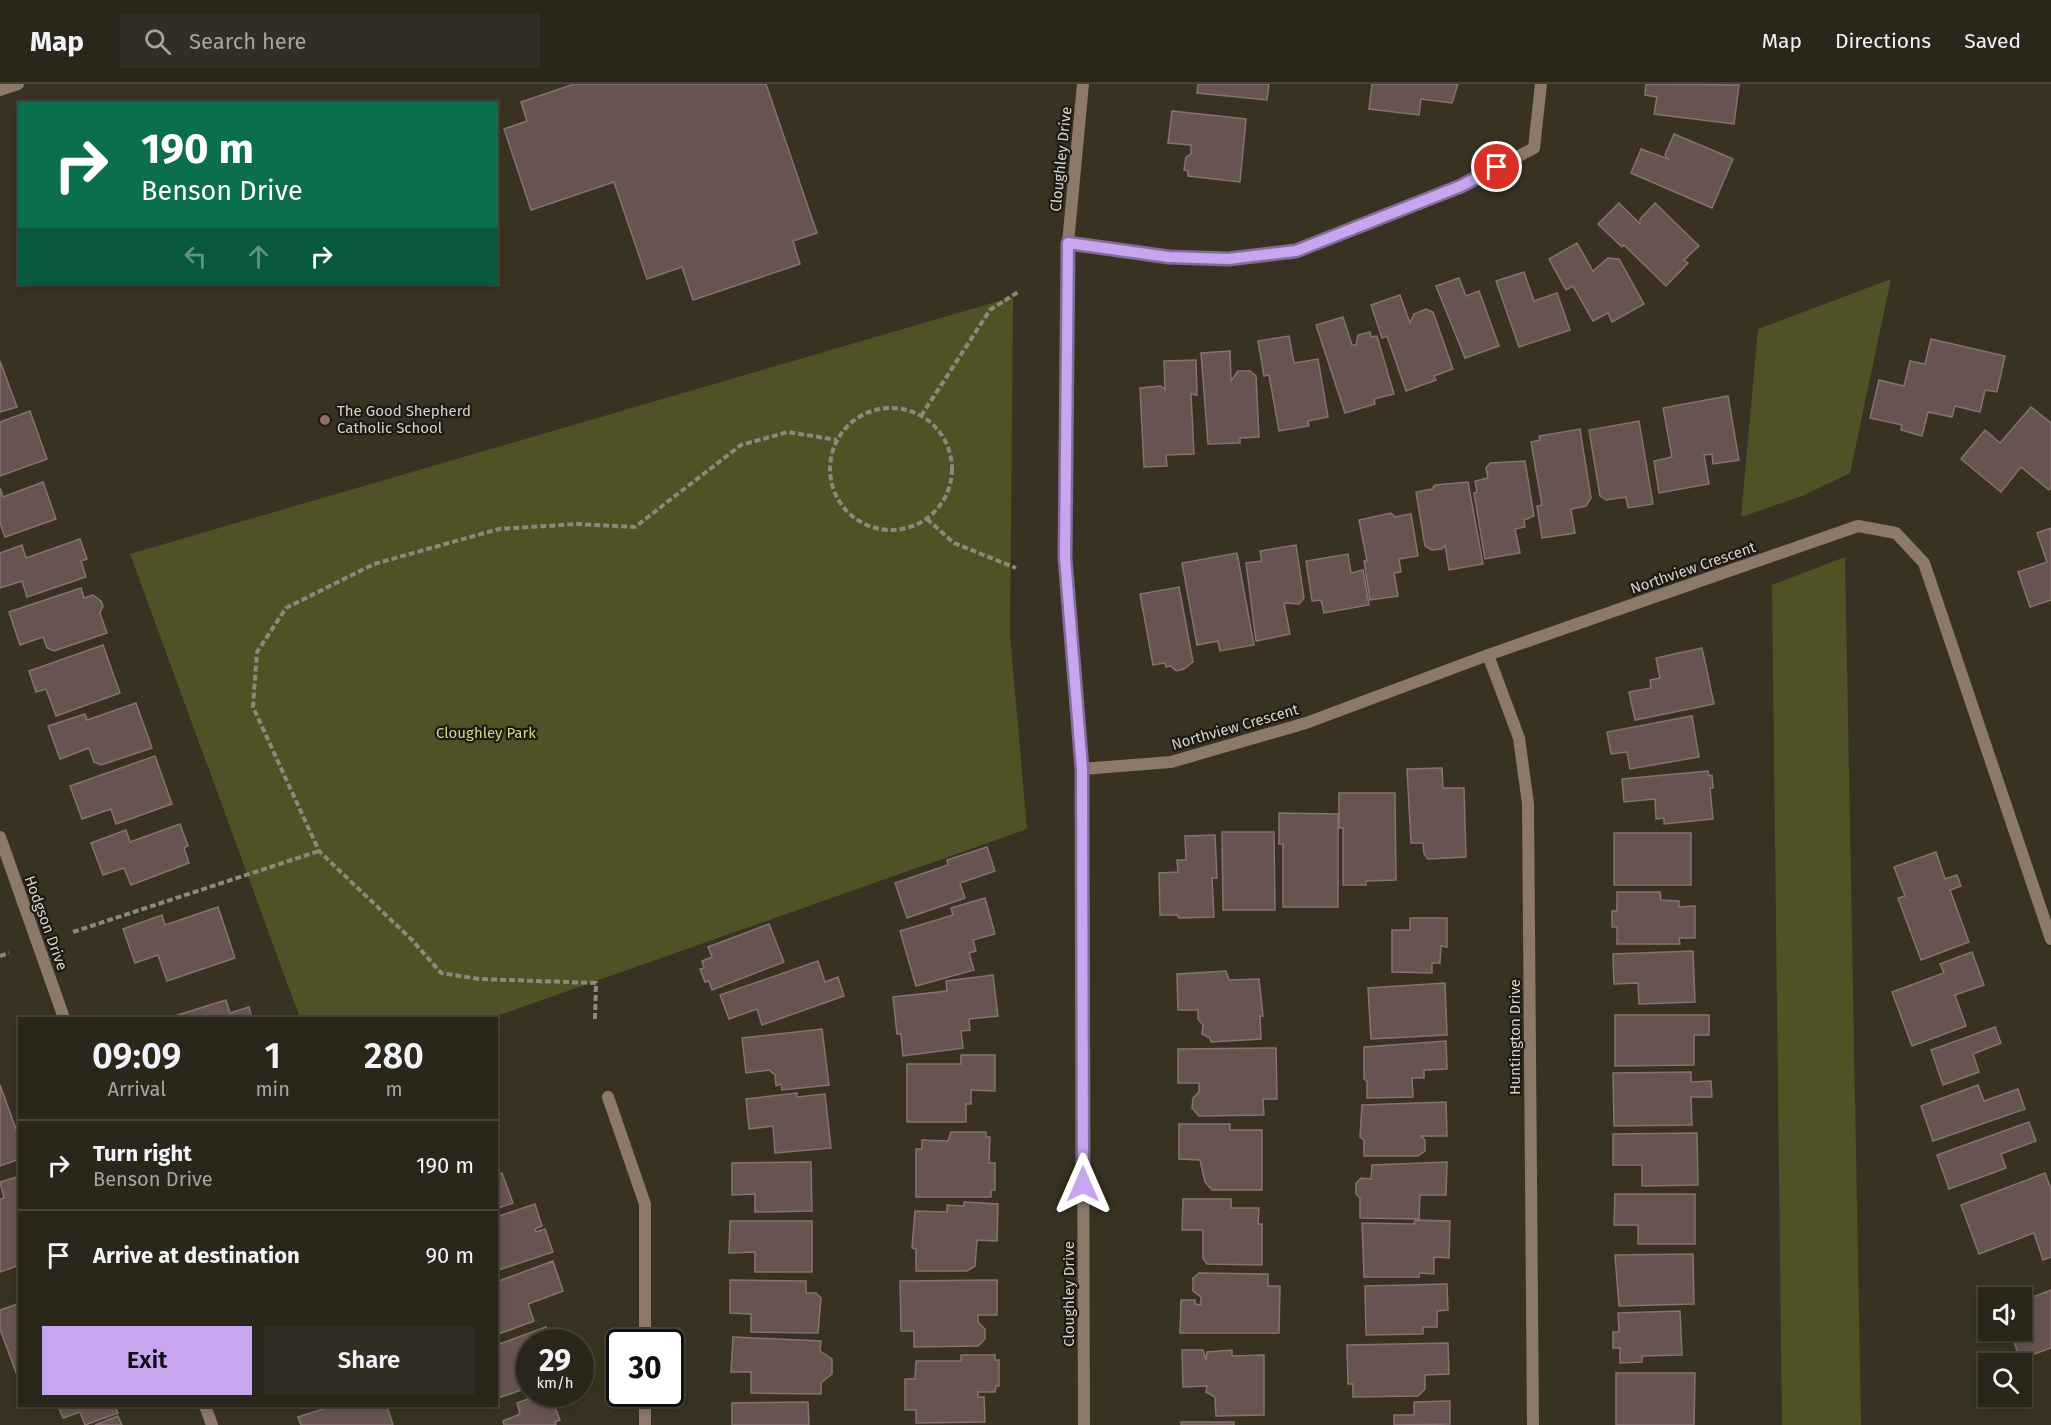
<!DOCTYPE html>
<style>
body{margin:0;font-family:"Fira Sans",sans-serif;background:#332e23;color:#f1f3f6;height:100vh;display:flex;flex-direction:column;font-size:22px;white-space:nowrap}
*{box-sizing:border-box;margin:0}
p{font-size:20px;color:#a6a5a2}
.icon{flex:none;width:33px;height:33px;fill:none;stroke:currentColor;stroke-width:2;stroke-linecap:round;stroke-linejoin:round}
.map{position:relative;flex:1;overflow:hidden}
.panel{position:absolute;left:18px;top:933px;width:480px;height:390px;display:flex;flex-direction:column;background:#2b261a;border-radius:0px;box-shadow:0 3px 9px #0003,0 0 0 2px #474339}
.panel>*{flex:none}
.banner{position:absolute;left:18px;top:18px;width:480px;height:183px;border-radius:0px;box-shadow:0 3px 9px #0003,0 0 0 2px #474339;background:#0b6e4f;color:#fff;overflow:hidden}
.tools{position:absolute;left:1978px;top:1203px;display:grid;gap:12px}
.tools a{display:grid;place-items:center;width:54px;height:54px;border-radius:0px;background:#2b261a;box-shadow:0 3px 9px #0003,0 0 0 2px #474339;font-size:30px}
.speed{position:absolute;left:516px;top:1245px;display:flex;gap:12px;font-size:30px;font-weight:700;text-align:center}
.speed>*{display:grid;place-content:center;width:78px;height:78px;border-radius:50%;background:#2b261a;box-shadow:0 3px 9px #0003,0 0 0 2px #474339;line-height:1}
.speed small{font-size:15px;font-weight:400}
.speed .limit{border:3px solid #111;border-radius:9px;background:#fff;color:#111}
.pin{position:absolute;display:grid;place-items:center;width:51px;height:51px;color:#fff;margin:-26px;border:3px solid #fff;border-radius:50%;box-shadow:0 2px 6px #0007}
.me{position:absolute;width:66px;margin:-33px;rotate:0deg;stroke-linejoin:round;filter:drop-shadow(0 0 4px #0008)}
.turn{display:flex;align-items:center;gap:21px;height:126px;padding:0 24px;font-size:27px}
.turn .icon{width:78px;height:78px;stroke-width:2.5}
.turn b{display:block;font-size:42px;line-height:51px}
.lanes{display:flex;align-items:center;height:57px;padding:0 24px;background:#0003;justify-content:center;gap:30px;direction:ltr}
.lanes .off{opacity:.35}
.eta{display:flex;justify-content:space-evenly;align-items:center;height:102px;text-align:center}
.eta b{font-size:36px;font-weight:600;line-height:42px}
.cta{display:flex;gap:12px;margin-top:auto;padding:12px 24px}
.cta a{flex:1;height:69px;border-radius:0px;background:#c8a6ef;color:#111;font-size:24px;font-weight:600;line-height:69px;text-align:center}
.cta a+a{background:#332e23;color:#f1f3f6}
ul{padding:0;list-style:none}
li{display:flex;align-items:center;gap:18px;height:90px;padding:0 24px;border-top:2px solid #474339}
li div{flex:1}
li b{display:block;font-size:22px}
li em{font-style:normal}
header{display:flex;align-items:center;gap:36px;box-sizing:border-box;height:84px;padding:0 30px;background:#2b261a;border-bottom:2px solid #474339}
header strong{font-size:28px}
nav{display:flex;gap:33px;margin-inline-start:auto;font-size:21px}
.search{width:420px;height:54px;background:#332e23;display:flex;align-items:center;gap:15px;box-sizing:border-box;padding:0 21px;border-radius:0px;color:#a6a5a2;font-size:22px}
.map>svg:first-child{display:block}
.green{fill:#505226}
.building{fill:#675450;stroke:#86726e;stroke-width:1.5}
.lines{fill:none;stroke-linecap:round;stroke-linejoin:round}
.path{stroke:#8d887c;stroke-width:4;stroke-dasharray:6 3;stroke-linecap:butt}
.street{stroke:#8c796a;stroke-width:12}
.route-casing{stroke:#826c9b;stroke-width:15}
.route{stroke:#c8a6ef;stroke-width:10}
.education-dot{fill:#8d6e63;stroke:#1d1a13;stroke-width:2}
.labels{text-anchor:middle;dominant-baseline:central;stroke-width:4.5;stroke-linejoin:round;paint-order:stroke}
.street-label{font-size:15px;fill:#d7d3ca;stroke:#1d1a13}
.poi-label{font-size:15px;fill:#d7d3ca;stroke:#1d1a13;text-anchor:start}
.park-label{font-size:15px;fill:#d2d888;stroke:#1d1a13}
</style>
<header>
<strong>Map</strong>
<div class="search"><svg class="icon" aria-label="search" viewBox="0 0 24 24"><circle cx="10" cy="10" r="6"/><path d="M15 15l6 6"/></svg>Search here</div>
<nav><a>Map</a><a>Directions</a><a>Saved</a></nav>
</header>
<div class="map">
<svg width="2051" height="1341" viewBox="0 0 2051 1341">
<rect width="100%" height="100%" fill="#393223"/>
<g class="green">
<polygon points="1891,195 1850,389 1802,412 1741,433 1758,245"/>
<polygon points="1013,213 1010,551 1027,745 491,934 300,934 130,470"/>
<polygon points="1845,473 1861,1341 1782,1341 1772,501"/>
</g>
<g class="building">
<polygon points="574,0 766,0 817,149 793,157 800,180 693,216 682,183 647,195 614,98 531,126 504,45 527,37 521,18"/>
<polygon points="1198,0 1269,0 1267,16 1197,9"/>
<polygon points="1372,0 1458,0 1452,19 1421,15 1419,31 1369,25"/>
<polygon points="1646,0 1739,1 1734,40 1654,30 1657,13 1645,11"/>
<polygon points="1172,27 1246,35 1240,98 1188,92 1188,87 1184,86 1186,73 1191,70 1191,61 1168,59"/>
<polygon points="1674,50 1733,75 1712,124 1631,89 1641,65 1668,75 1665,71"/>
<polygon points="1619,119 1640,140 1640,135 1655,119 1699,162 1684,176 1688,179 1666,202 1624,161 1622,163 1598,140"/>
<polygon points="1577,159 1593,187 1608,174 1619,175 1644,220 1612,238 1608,229 1593,237 1573,202 1566,206 1549,175"/>
<polygon points="1524,188 1534,217 1557,209 1570,246 1519,263 1496,197"/>
<polygon points="1459,194 1466,212 1479,207 1499,262 1465,274 1436,202"/>
<polygon points="1400,211 1410,239 1414,230 1426,225 1433,228 1453,285 1434,292 1436,296 1406,307 1387,252 1382,254 1371,221"/>
<polygon points="1343,233 1352,261 1356,261 1358,251 1370,248 1371,253 1377,252 1394,310 1374,315 1375,320 1345,329 1316,241"/>
<polygon points="1289,252 1294,279 1318,275 1328,333 1308,337 1309,342 1279,347 1269,291 1264,292 1258,257"/>
<polygon points="1931,255 2005,272 1997,308 1985,306 1980,328 1955,322 1952,333 1928,328 1922,352 1901,346 1902,341 1870,334 1879,296 1904,302 1910,277 1925,280"/>
<polygon points="1230,267 1231,297 1238,287 1250,287 1256,292 1259,353 1240,354 1240,359 1208,360 1201,269"/>
<polygon points="1196,276 1197,311 1191,310 1194,370 1166,371 1167,382 1144,383 1140,304 1161,302 1165,306 1164,277"/>
<polygon points="0,277 17,323 0,328"/>
<polygon points="1728,312 1739,376 1713,380 1712,370 1704,371 1709,400 1659,409 1654,377 1672,373 1663,324"/>
<polygon points="2031,323 2051,339 2051,403 2049,406 2021,383 2001,408 1961,375 1985,346 2000,359"/>
<polygon points="30,327 47,375 0,392 0,338"/>
<polygon points="1639,337 1653,420 1628,424 1626,413 1606,416 1600,412 1589,346"/>
<polygon points="1580,345 1591,414 1586,422 1571,425 1575,449 1542,454 1537,422 1542,421 1531,358 1540,356 1539,352"/>
<polygon points="1525,377 1534,432 1524,436 1525,443 1515,445 1520,469 1485,475 1474,409 1477,408 1475,397 1488,394 1486,384 1490,379"/>
<polygon points="43,398 56,435 5,453 0,439 0,404 3,413"/>
<polygon points="1468,398 1483,480 1449,486 1445,461 1442,465 1432,466 1425,462 1416,408 1432,405 1435,401"/>
<polygon points="1391,429 1395,433 1411,430 1418,472 1399,475 1401,488 1394,489 1398,512 1370,516 1364,477 1367,477 1359,436"/>
<polygon points="2051,444 2051,516 2030,523 2018,488 2047,478 2037,449"/>
<polygon points="80,455 87,475 81,477 86,493 27,513 22,497 0,504 0,469 22,461 26,474"/>
<polygon points="1296,461 1304,514 1299,520 1284,519 1290,550 1256,557 1246,479 1262,477 1260,467"/>
<polygon points="1237,469 1254,561 1220,567 1218,557 1197,561 1182,479"/>
<polygon points="1348,470 1351,489 1363,486 1369,521 1324,529 1321,516 1312,517 1306,477"/>
<polygon points="1179,503 1193,578 1184,585 1176,587 1171,582 1166,583 1165,579 1153,581 1140,510"/>
<polygon points="81,504 84,514 93,511 101,517 103,522 100,529 107,549 54,567 47,564 43,553 20,561 9,528"/>
<polygon points="103,561 120,609 56,632 46,605 36,608 29,587"/>
<polygon points="1702,564 1714,620 1635,636 1629,608 1651,604 1650,596 1660,594 1656,574"/>
<polygon points="136,619 152,664 101,681 94,678 89,664 60,675 48,642 85,630 87,636"/>
<polygon points="1692,632 1699,673 1630,685 1627,668 1611,670 1607,648"/>
<polygon points="155,672 172,720 116,740 111,725 82,735 70,702"/>
<polygon points="1442,684 1443,704 1464,704 1466,773 1428,775 1424,770 1423,759 1411,759 1407,685"/>
<polygon points="1708,687 1709,692 1712,691 1713,704 1710,704 1713,735 1664,740 1664,734 1656,735 1655,715 1624,718 1622,695"/>
<polygon points="1339,709 1395,709 1396,796 1366,797 1366,801 1343,801 1343,744 1339,744"/>
<polygon points="1279,729 1338,730 1338,823 1283,823 1283,760 1279,760"/>
<polygon points="180,740 188,762 184,764 189,779 131,801 124,784 103,791 91,759 126,746 130,758"/>
<polygon points="1222,748 1274,748 1275,826 1223,826"/>
<rect x="1614" y="749" width="77" height="52"/>
<polygon points="1215,751 1217,794 1212,794 1214,833 1179,834 1177,831 1160,831 1159,789 1178,788 1177,776 1186,776 1185,752"/>
<polygon points="987,763 995,787 960,799 965,814 907,834 895,799 948,781 947,776"/>
<polygon points="1936,768 1945,795 1957,791 1961,802 1950,806 1969,858 1921,876 1898,814 1905,812 1894,783"/>
<polygon points="1617,808 1660,808 1661,816 1679,817 1679,823 1695,822 1695,854 1679,854 1680,860 1617,860 1617,843 1612,843 1612,827 1617,827"/>
<polygon points="985,814 995,850 973,856 976,867 969,869 974,886 916,902 900,847 953,831 951,824"/>
<polygon points="218,823 235,874 167,897 158,871 135,879 123,845 162,831 165,841"/>
<polygon points="1410,834 1447,834 1447,863 1441,862 1440,879 1432,879 1432,889 1392,888 1392,846 1410,846"/>
<polygon points="769,840 784,878 712,906 709,897 705,898 700,885 704,884 702,877 712,873 708,863"/>
<polygon points="1693,867 1695,918 1639,920 1638,899 1614,900 1613,870"/>
<polygon points="1972,868 1984,901 1955,911 1966,942 1912,962 1892,908 1944,889 1940,880"/>
<polygon points="818,877 825,898 838,893 844,912 762,941 757,925 729,935 720,911"/>
<polygon points="1226,887 1229,896 1259,895 1263,932 1260,932 1261,955 1211,958 1210,954 1202,950 1203,941 1198,935 1198,926 1178,926 1177,890"/>
<polygon points="993,891 998,932 969,935 970,946 961,947 963,964 903,972 901,950 897,950 893,913 947,907 946,897"/>
<polygon points="1445,899 1447,951 1371,955 1368,904"/>
<polygon points="226,916 230,929 249,923 252,934 168,934"/>
<polygon points="1615,931 1709,931 1709,951 1694,951 1694,981 1615,982"/>
<polygon points="1995,943 2001,959 1973,970 1979,988 1943,1001 1931,966"/>
<polygon points="822,945 829,1001 782,1006 781,1000 776,1002 775,991 769,986 746,989 742,954"/>
<polygon points="1446,957 1447,985 1424,986 1424,994 1412,994 1413,1013 1367,1014 1367,997 1364,995 1364,963"/>
<polygon points="1276,964 1277,1015 1263,1015 1264,1031 1199,1032 1192,1024 1193,1014 1199,1008 1199,999 1178,999 1178,965"/>
<polygon points="961,971 995,971 995,1007 971,1006 971,1020 966,1020 966,1038 907,1038 907,980 961,980"/>
<polygon points="1691,988 1691,998 1711,997 1712,1013 1691,1013 1692,1041 1614,1042 1613,989"/>
<polygon points="0,1001 20,1056 20,1075 0,1082"/>
<polygon points="1978,1001 1984,1017 2018,1005 2025,1025 1933,1057 1921,1022"/>
<polygon points="797,1009 797,1013 825,1010 831,1064 775,1069 773,1042 749,1045 746,1015"/>
<polygon points="1446,1018 1447,1052 1421,1052 1425,1056 1425,1067 1418,1072 1364,1072 1364,1056 1360,1053 1362,1021"/>
<polygon points="2029,1038 2036,1057 2001,1070 2006,1084 1949,1105 1937,1071"/>
<polygon points="1179,1040 1230,1040 1230,1046 1262,1046 1262,1106 1212,1106 1205,1098 1200,1076 1179,1075"/>
<polygon points="951,1048 986,1048 986,1053 990,1053 989,1079 995,1079 995,1106 991,1106 991,1113 916,1113 916,1065 922,1065 922,1056 948,1057"/>
<polygon points="1697,1049 1698,1101 1642,1102 1642,1081 1613,1081 1613,1050"/>
<polygon points="811,1078 812,1127 755,1128 755,1110 732,1111 732,1079"/>
<polygon points="1447,1078 1446,1111 1420,1111 1419,1135 1360,1134 1360,1114 1356,1110 1356,1099 1361,1094 1371,1095 1372,1081"/>
<polygon points="502,1089 513,1119 496,1125 496,1091"/>
<polygon points="2045,1089 2051,1105 2051,1173 2043,1176 2034,1149 1979,1170 1961,1121"/>
<polygon points="20,1092 20,1181 0,1188 0,1115 4,1114 0,1098"/>
<polygon points="1615,1110 1695,1110 1695,1160 1638,1160 1638,1141 1614,1141"/>
<polygon points="1183,1115 1231,1115 1231,1124 1259,1124 1258,1140 1262,1140 1262,1181 1207,1180 1203,1174 1203,1146 1182,1146"/>
<polygon points="964,1118 998,1120 997,1157 977,1156 975,1182 967,1187 916,1187 916,1165 912,1164 915,1127 947,1128 947,1121 964,1122"/>
<polygon points="535,1120 542,1142 535,1145 536,1148 545,1145 553,1168 496,1187 496,1133"/>
<polygon points="1415,1136 1450,1137 1449,1174 1434,1173 1434,1190 1419,1189 1419,1193 1364,1193 1362,1139 1414,1140"/>
<polygon points="730,1137 812,1137 812,1188 755,1188 755,1168 729,1169"/>
<polygon points="1693,1170 1694,1220 1619,1222 1615,1171"/>
<polygon points="553,1177 563,1207 528,1220 534,1237 496,1251 496,1198"/>
<polygon points="1199,1189 1268,1190 1268,1202 1280,1202 1279,1249 1180,1249 1181,1216 1195,1216 1195,1220 1201,1221 1201,1213 1193,1207 1193,1194"/>
<polygon points="730,1196 806,1197 806,1209 816,1209 821,1214 818,1249 751,1248 751,1230 730,1229"/>
<polygon points="997,1196 997,1231 978,1231 978,1238 985,1245 985,1255 978,1262 914,1263 914,1247 901,1247 900,1197"/>
<polygon points="1447,1200 1448,1226 1437,1227 1437,1243 1423,1243 1423,1250 1366,1251 1365,1202"/>
<polygon points="2051,1206 2051,1264 2020,1275 2010,1246 2022,1246 2022,1217"/>
<polygon points="20,1219 20,1290 17,1291 0,1245 0,1226"/>
<polygon points="1680,1227 1682,1271 1642,1272 1642,1278 1620,1279 1620,1264 1613,1264 1613,1248 1619,1248 1618,1229"/>
<polygon points="546,1243 551,1258 530,1258 530,1303 496,1315 496,1261"/>
<polygon points="733,1253 821,1257 820,1267 832,1275 832,1290 821,1299 821,1310 751,1309 751,1288 731,1288"/>
<polygon points="1448,1259 1449,1290 1425,1291 1425,1305 1418,1312 1353,1313 1353,1300 1348,1300 1347,1261"/>
<polygon points="1182,1266 1203,1266 1206,1276 1207,1268 1232,1266 1232,1272 1264,1271 1264,1331 1216,1332 1215,1313 1206,1308 1207,1302 1183,1303"/>
<polygon points="961,1271 995,1271 995,1276 999,1276 999,1302 996,1302 995,1308 978,1308 978,1313 984,1313 985,1338 916,1339 916,1326 905,1326 905,1295 915,1295 916,1277 961,1277"/>
<polygon points="1616,1289 1695,1289 1694,1341 1616,1341"/>
<polygon points="542,1310 550,1310 560,1336 555,1338 556,1341 504,1341 503,1337 520,1330 517,1319"/>
<polygon points="1450,1317 1450,1340 1394,1341 1394,1331 1414,1331 1414,1318"/>
<polygon points="808,1318 809,1341 732,1341 732,1319"/>
<polygon points="58,1322 115,1322 118,1329 85,1341 80,1328 63,1334"/>
<polygon points="333,1322 387,1322 393,1341 301,1341 298,1333"/>
<polygon points="118,1332 122,1341 95,1341"/>
<rect x="1181" y="1338" width="53" height="3"/>
</g>
<g class="lines">
<g class="path">
<circle cx="891" cy="385" r="61"/>
<polyline points="921,332 990,226 1018,208"/>
<polyline points="927,435 954,459 1016,484"/>
<polyline points="73,848 319,767"/>
<polyline points="0,872 9,869"/>
<polyline points="595,935 596,899 479,895 441,889 411,855 319,767 253,623 257,568 286,524 374,480 499,445 577,440 635,443 741,361 788,348 837,356"/>
</g>
<g class="street">
<polyline points="1083,0 1068,159 1065,474 1082,685 1084,1341"/>
<polyline points="0,6 18,0"/>
<polyline points="1068,159 1169,173 1228,175 1296,167 1461,102 1534,64 1541,0"/>
<polyline points="1488,571 1519,654 1528,720 1533,1341"/>
<polyline points="1082,685 1171,678 1306,639 1488,571 1858,442 1896,449 1924,479 2051,855"/>
<polyline points="0,753 64,934"/>
<polyline points="608,1013 645,1120 645,1258"/>
<polyline points="645,1310 645,1341"/>
<polyline points="205,1322 212,1341"/>
</g>
</g>
<g class="lines">
<defs>
<polyline id="route" points="1083,1100 1082,685 1065,474 1068,159 1169,173 1228,175 1296,167 1461,102 1497,83"/>
</defs>
<use href="#route" class="route-casing"/>
<use href="#route" class="route"/>
</g>
<circle class="education-dot" cx="325" cy="336" r="6"/>
<g class="labels">
<g class="street-label">
<text transform="translate(1061 75) rotate(-84)">Cloughley Drive</text>
<text transform="translate(1693 484) rotate(-19)">Northview Crescent</text>
<text transform="translate(1235 643) rotate(-16)">Northview Crescent</text>
<text transform="translate(46 839) rotate(70)">Hodgson Drive</text>
<text transform="translate(1515 953) rotate(-90)">Huntington Drive</text>
<text transform="translate(1069 1210) rotate(-90)">Cloughley Drive</text>
</g>
<g class="poi-label">
<text x="337" y="327">The Good Shepherd<tspan x="337" dy="17">Catholic School</tspan></text>
</g>
<g class="park-label">
<text x="486" y="649">Cloughley Park</text>
</g>
</g>
</svg>
<div class="tools">
<a><svg class="icon" aria-label="sound" viewBox="0 0 24 24"><path d="M4 9h4l5-4v14l-5-4H4zM17 9q2 3 0 6"/></svg></a>
<a><svg class="icon" aria-label="search" viewBox="0 0 24 24"><circle cx="10" cy="10" r="6"/><path d="M15 15l6 6"/></svg></a>
</div>
<div class="speed"><div>29<small>km/h</small></div><div class="limit">30</div></div>
<div class="pin" style="left:1497px;top:83px;background:#d93025"><svg class="icon" aria-label="arrive" viewBox="0 0 24 24"><path d="M6 21V4h12l-3 4 3 4H6"/></svg></div>
<svg class="me" style="left:1083px;top:1100px" viewBox="-20 -20 40 40"><path d="M0-17L14 15 0 8-14 15z" fill="#c8a6ef" stroke="#fff" stroke-width="4"/></svg>
<div class="banner">
<div class="turn"><svg class="icon" aria-label="right" viewBox="0 0 24 24"><path d="M7 20v-9h11M14 6l5 5-5 5"/></svg><div><b>190 m</b>Benson Drive</div></div>
<div class="lanes"><svg class="icon off" aria-label="left" viewBox="0 0 24 24"><path d="M17 20v-9H6M10 6l-5 5 5 5"/></svg><svg class="icon off" aria-label="ahead" viewBox="0 0 24 24"><path d="M12 20V5M6 11l6-6 6 6"/></svg><svg class="icon" aria-label="right" viewBox="0 0 24 24"><path d="M7 20v-9h11M14 6l5 5-5 5"/></svg></div>
</div>
<section class="panel">
<div class="eta">
<div><b>09:09</b><p>Arrival</p></div>
<div><b>1</b><p>min</p></div>
<div><b>280</b><p>m</p></div>
</div>
<ul>
<li><svg class="icon" aria-label="right" viewBox="0 0 24 24"><path d="M7 20v-9h11M14 6l5 5-5 5"/></svg><div><b>Turn right</b><p>Benson Drive</p></div><em>190 m</em></li>
<li><svg class="icon" aria-label="arrive" viewBox="0 0 24 24"><path d="M6 21V4h12l-3 4 3 4H6"/></svg><div><b>Arrive at destination</b></div><em>90 m</em></li>
</ul>
<div class="cta"><a>Exit</a><a>Share</a></div>
</section>
</div>
